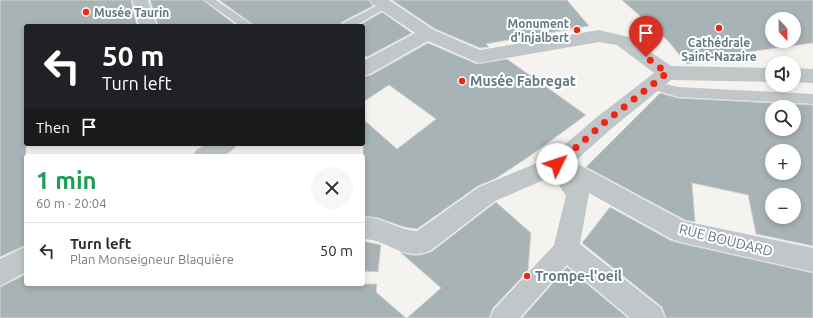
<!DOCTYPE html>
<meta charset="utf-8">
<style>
body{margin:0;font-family:Ubuntu,sans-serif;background:#f7f7f7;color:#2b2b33;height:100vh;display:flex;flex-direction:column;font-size:15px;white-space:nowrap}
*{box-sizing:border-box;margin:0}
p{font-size:13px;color:#7c7c81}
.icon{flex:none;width:22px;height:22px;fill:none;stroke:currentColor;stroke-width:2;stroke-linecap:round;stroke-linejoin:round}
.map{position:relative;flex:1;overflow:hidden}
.sheet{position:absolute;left:24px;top:154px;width:341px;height:132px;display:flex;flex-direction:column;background:#fff;border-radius:4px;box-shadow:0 2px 6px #0003}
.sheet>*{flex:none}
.top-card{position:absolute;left:24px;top:24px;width:341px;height:122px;border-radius:4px;box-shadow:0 2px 6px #0003;background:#202124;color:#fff;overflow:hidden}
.needle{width:26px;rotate:158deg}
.buttons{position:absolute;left:765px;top:12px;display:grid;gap:8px}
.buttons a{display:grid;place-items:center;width:36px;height:36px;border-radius:50%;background:#fff;box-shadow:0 2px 6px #0003;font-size:20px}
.pin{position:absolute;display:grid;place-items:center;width:34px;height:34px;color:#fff;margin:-41px -17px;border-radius:50% 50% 50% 0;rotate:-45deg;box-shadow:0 0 4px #0007}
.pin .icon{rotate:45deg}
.me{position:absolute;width:44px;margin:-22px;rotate:49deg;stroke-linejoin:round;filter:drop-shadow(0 0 3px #0008)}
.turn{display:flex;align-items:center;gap:14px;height:84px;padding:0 12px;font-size:18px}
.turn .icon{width:52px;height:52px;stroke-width:2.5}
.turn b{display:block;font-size:28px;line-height:34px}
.then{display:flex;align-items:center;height:38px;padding:0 12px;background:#0003;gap:8px;font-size:15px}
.round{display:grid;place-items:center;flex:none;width:42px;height:42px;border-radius:21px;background:#f7f7f7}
.overview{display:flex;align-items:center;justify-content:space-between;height:68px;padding:0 12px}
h1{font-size:24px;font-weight:700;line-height:30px;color:#1e9e55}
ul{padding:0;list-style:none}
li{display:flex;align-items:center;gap:12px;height:56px;padding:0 12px;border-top:1px solid #e1e1e2}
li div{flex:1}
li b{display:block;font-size:15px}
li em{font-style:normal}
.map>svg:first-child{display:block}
.building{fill:#a7b3b5;stroke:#d5d5d2;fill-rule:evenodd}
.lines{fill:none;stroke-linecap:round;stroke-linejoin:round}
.service{fill:#c1c6c8;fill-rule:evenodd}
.pedestrian{fill:#c1c6c8;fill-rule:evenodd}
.minor{fill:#c1c6c8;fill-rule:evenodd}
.route{stroke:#f02514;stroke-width:7;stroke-dasharray:0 12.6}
.poi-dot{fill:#f02514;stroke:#fff;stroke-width:1.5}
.labels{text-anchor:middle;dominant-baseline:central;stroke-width:4;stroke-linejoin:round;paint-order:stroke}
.far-poi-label{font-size:12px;font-weight:bold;fill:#617983;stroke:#fff;text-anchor:start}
.poi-label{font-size:14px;font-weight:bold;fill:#617983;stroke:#fff;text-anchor:start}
.street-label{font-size:14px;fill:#617983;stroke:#fff}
</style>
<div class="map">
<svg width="813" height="318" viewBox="0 0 813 318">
<rect width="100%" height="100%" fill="#f4f3ef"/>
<g class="building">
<polygon points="0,0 131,0 137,26 26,26 26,245 0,257"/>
<polygon points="150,0 203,0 237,26 158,26"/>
<polygon points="219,0 369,0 373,6 342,22 340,26 255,26"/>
<polygon points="392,0 567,0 589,26 486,44 489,47 480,48 435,29"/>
<path d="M622,0H813V43L733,54L687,64L668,41ZM772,19H794V41H772Z"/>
<polygon points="382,12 412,33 367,57 363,54 363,26 358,26"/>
<polygon points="428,43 477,64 507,59 586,115 527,158 495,179 478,186 417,229 404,227 378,218 363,216 363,119 397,149 436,119 389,85 363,102 363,77 371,75"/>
<path d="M660,93L678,98L813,105V246L756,234L748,195L692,183L695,222L685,220L586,167ZM772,107H794V129H772ZM772,151H794V173H772ZM772,195H794V217H772Z"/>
<polygon points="496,202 531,233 528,271 493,308 489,318 407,318 441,288 400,252 411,255 420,255 431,252"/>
<polygon points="610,207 670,240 680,243 813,273 813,318 666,318 662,307 582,243"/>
<polygon points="363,241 381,245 378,272 363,271"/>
<polygon points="567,267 628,318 522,318"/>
<polygon points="26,274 26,284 377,284 376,292 406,318 0,318 0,287"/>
</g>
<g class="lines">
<g class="service">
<polygon points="204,0 216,0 254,26 240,26"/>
<polygon points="384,2 388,3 389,5 388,7 355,26 341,26 343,23"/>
<polygon points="652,81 678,87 813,94 813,104 678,97 648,88 646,85 648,82"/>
</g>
<polygon class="pedestrian" points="566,238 574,241 578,249 574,257 520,318 490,318 494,309 558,241"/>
<g class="minor">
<polygon points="132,0 148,0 157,26 139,26"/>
<path d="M370,0H389L434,30L480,50L599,30L629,37L671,66L772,68V82L671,80L611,129L574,162L684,221L813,248V272L680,242L671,239L589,193L580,244L661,308L665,318H630L557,257L553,249L566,196L553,176L495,201L430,251C402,262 388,239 363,239V217C383,217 398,230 417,231L479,187L549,158L597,117L654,73L617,45L599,42L478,63L428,41L370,74L363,76V61L415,33L372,4Z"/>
<polygon points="794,68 813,69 813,83 794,82"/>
<path d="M207,144H237C228,160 209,156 193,156L196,150Z"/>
<polygon points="26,246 26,272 0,286 0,259"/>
</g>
</g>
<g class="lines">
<polyline class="route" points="557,164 604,123 667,73 646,57"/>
</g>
<g class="poi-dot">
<circle cx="86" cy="12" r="4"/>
<circle cx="719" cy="28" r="4"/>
<circle cx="577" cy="30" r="4"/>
<circle cx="462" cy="81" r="4"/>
<circle cx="527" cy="276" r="4"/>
</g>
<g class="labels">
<g class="far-poi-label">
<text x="94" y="12">Musée Taurin</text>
<text x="569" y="23" text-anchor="end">Monument<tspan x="569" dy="14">d'Injalbert</tspan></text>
<text x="719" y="42" text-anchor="middle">Cathédrale<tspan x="719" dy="14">Saint-Nazaire</tspan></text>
</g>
<g class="poi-label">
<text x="470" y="81">Musée Fabregat</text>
<text x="535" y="276">Trompe-l'oeil</text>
</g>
<g class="street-label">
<text transform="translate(726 240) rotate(14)">RUE BOUDARD</text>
</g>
</g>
</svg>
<div class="buttons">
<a><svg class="needle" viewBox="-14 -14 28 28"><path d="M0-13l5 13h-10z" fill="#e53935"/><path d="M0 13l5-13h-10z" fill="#7c7c81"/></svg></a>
<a><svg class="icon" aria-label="sound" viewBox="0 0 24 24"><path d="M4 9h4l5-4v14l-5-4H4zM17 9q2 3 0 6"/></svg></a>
<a><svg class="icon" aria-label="search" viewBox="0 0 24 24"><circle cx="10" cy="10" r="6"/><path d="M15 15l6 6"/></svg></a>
<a>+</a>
<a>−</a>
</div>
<div class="pin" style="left:646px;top:57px;background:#d93025"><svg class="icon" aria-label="arrive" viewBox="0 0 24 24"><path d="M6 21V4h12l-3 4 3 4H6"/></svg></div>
<svg class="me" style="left:557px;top:164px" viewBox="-20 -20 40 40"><circle r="19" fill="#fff"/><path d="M0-13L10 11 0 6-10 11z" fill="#f02514"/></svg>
<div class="top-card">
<div class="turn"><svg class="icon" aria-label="left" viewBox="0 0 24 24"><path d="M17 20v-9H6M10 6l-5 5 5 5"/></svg><div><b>50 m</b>Turn left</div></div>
<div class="then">Then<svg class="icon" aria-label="arrive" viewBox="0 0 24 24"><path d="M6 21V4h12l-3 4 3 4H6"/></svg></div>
</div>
<section class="sheet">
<div class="overview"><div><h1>1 min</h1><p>60 m · 20:04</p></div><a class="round"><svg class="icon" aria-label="close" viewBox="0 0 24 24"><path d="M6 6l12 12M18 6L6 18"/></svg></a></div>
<ul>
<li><svg class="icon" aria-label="left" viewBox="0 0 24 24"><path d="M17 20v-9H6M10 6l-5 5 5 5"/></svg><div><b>Turn left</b><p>Plan Monseigneur Blaquière</p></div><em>50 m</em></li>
</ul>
</section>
</div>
